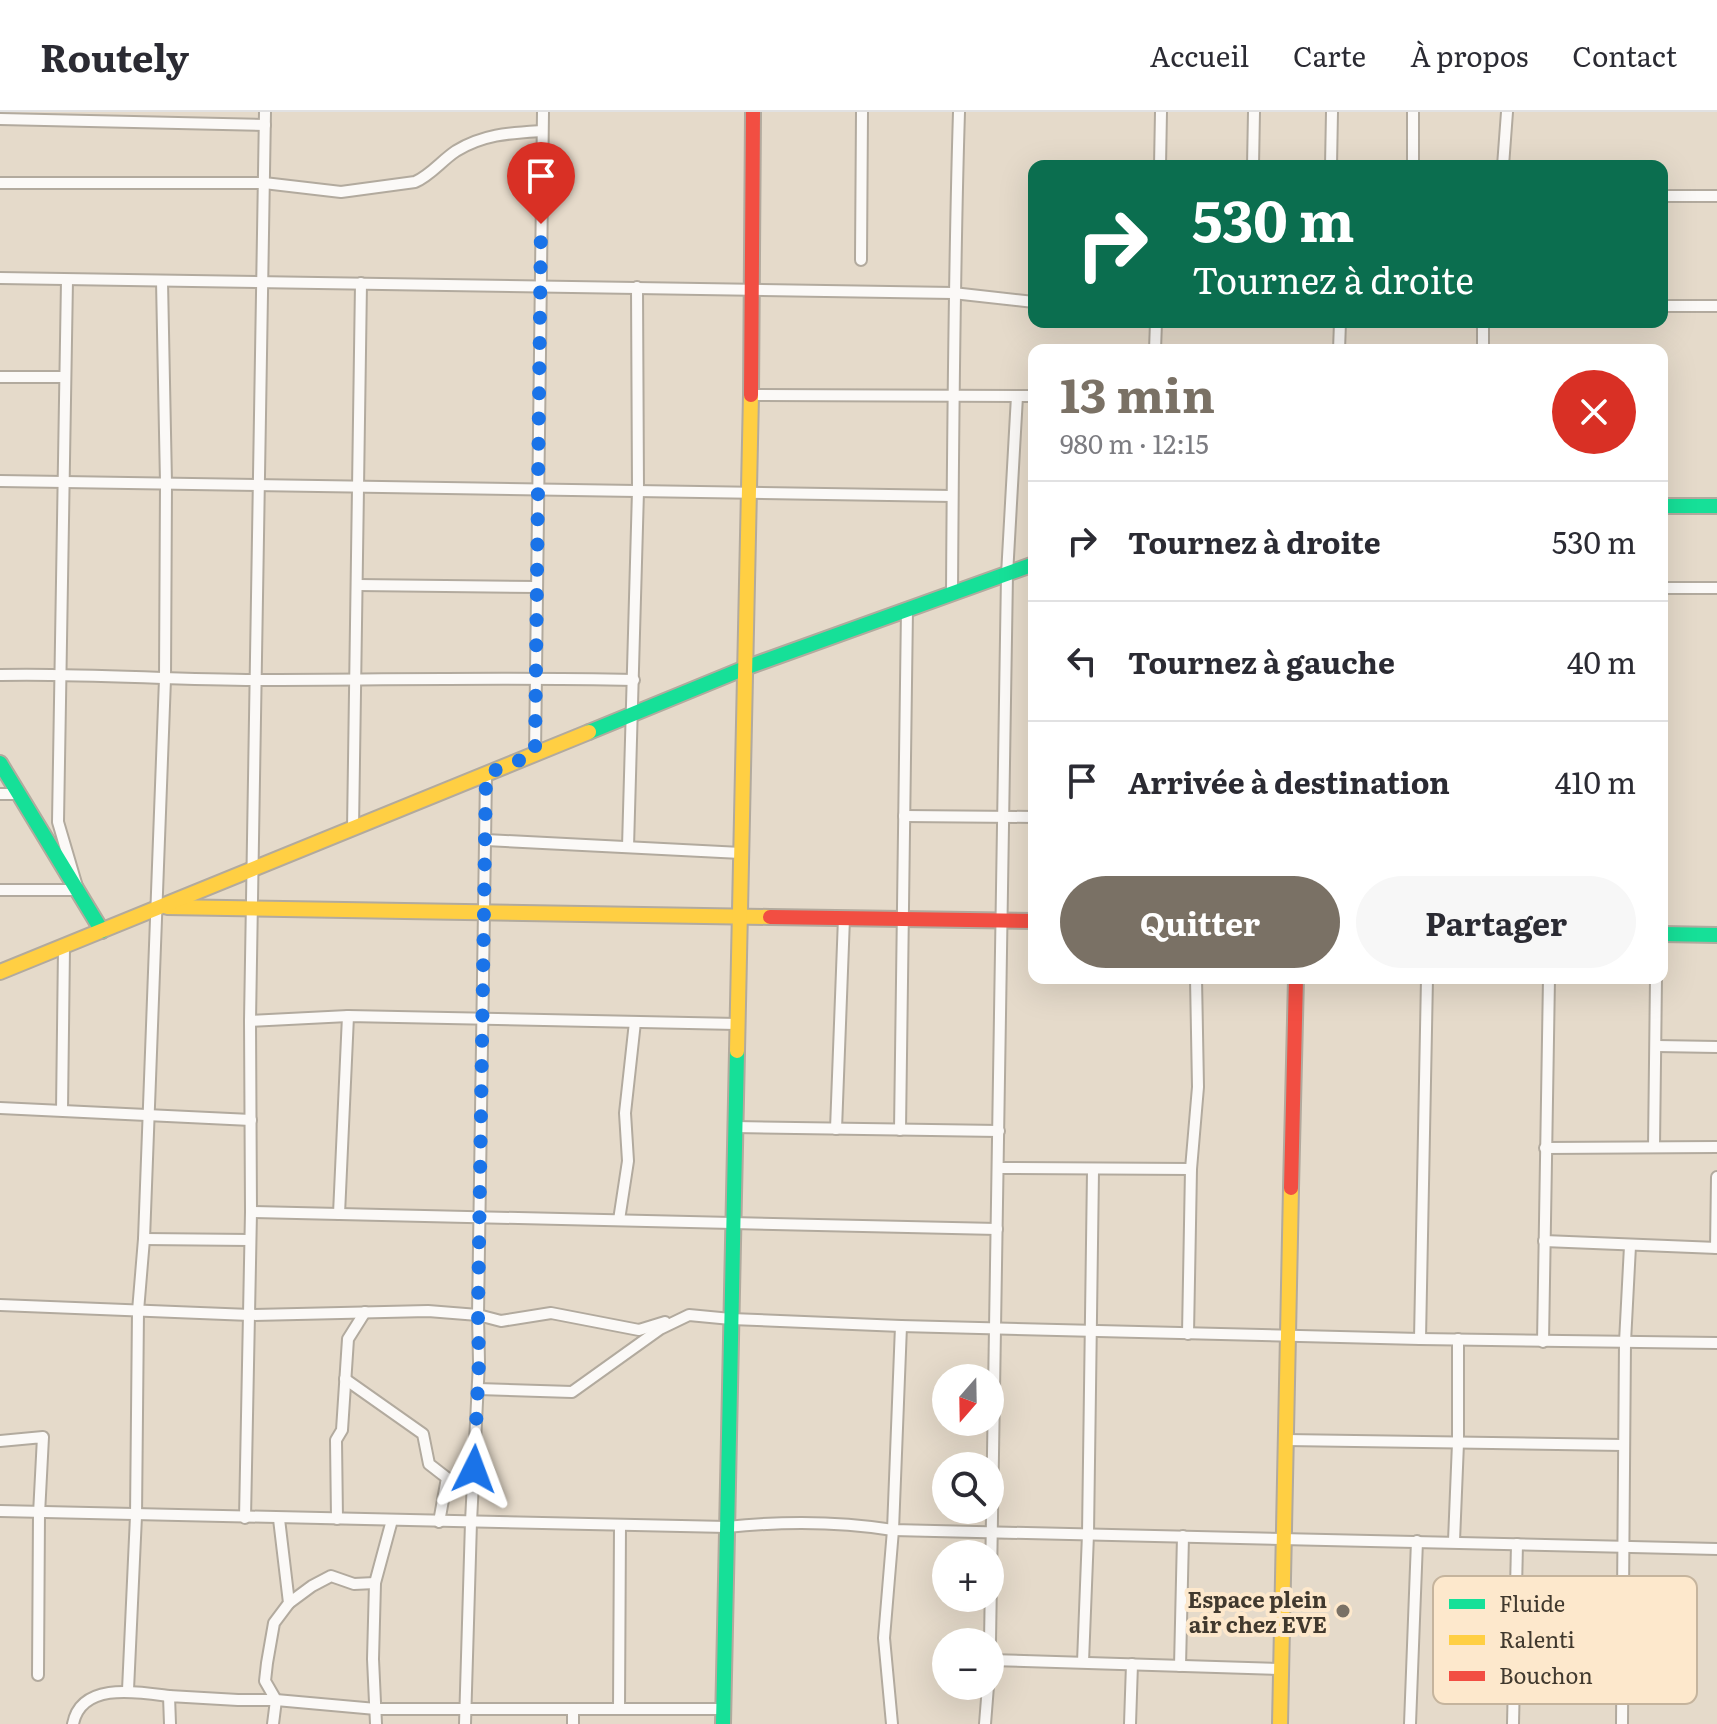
<!DOCTYPE html>
<html lang="fr">
<meta charset="utf-8">
<style>
body{margin:0;font-family:Literata,serif;background:#f7f7f7;color:#2b2b33;height:100vh;display:flex;flex-direction:column;font-size:30px;white-space:nowrap}
*{box-sizing:border-box;margin:0}
p{font-size:26px;color:#7c7c81}
.icon{flex:none;width:44px;height:44px;fill:none;stroke:currentColor;stroke-width:2;stroke-linecap:round;stroke-linejoin:round}
.map{position:relative;flex:1;overflow:hidden}
.details{position:absolute;left:1028px;top:232px;width:640px;height:640px;display:flex;flex-direction:column;background:#fff;border-radius:16px;box-shadow:0 8px 32px #0002}
.details>*{flex:none}
.banner{position:absolute;left:1028px;top:48px;width:640px;height:168px;border-radius:16px;box-shadow:0 8px 32px #0002;background:#0b6e4f;color:#fff;overflow:hidden}
.needle{width:52px;rotate:200deg}
.buttons{position:absolute;left:932px;top:1252px;display:grid;gap:16px}
.buttons a{display:grid;place-items:center;width:72px;height:72px;border-radius:50%;background:#fff;box-shadow:0 8px 32px #0002;font-size:40px}
.pin{position:absolute;display:grid;place-items:center;width:68px;height:68px;color:#fff;margin:-82px -34px;border-radius:50% 50% 50% 0;rotate:-45deg;box-shadow:0 0 8px #0007}
.pin .icon{rotate:45deg}
.me{position:absolute;width:88px;margin:-44px;rotate:3deg;stroke-linejoin:round;filter:drop-shadow(0 0 6px #0008)}
.turn{display:flex;align-items:center;gap:28px;height:168px;padding:0 32px;font-size:36px}
.turn .icon{width:104px;height:104px;stroke-width:2.5}
.turn b{display:block;font-size:56px;line-height:68px}
.round{display:grid;place-items:center;flex:none;width:84px;height:84px;border-radius:42px;background:#f7f7f7}
.headline{display:flex;align-items:center;justify-content:space-between;height:136px;padding:0 32px}
h1{font-size:48px;font-weight:700;line-height:60px;color:#7a7165}
.cta{display:flex;gap:16px;margin-top:auto;padding:16px 32px}
.cta a{flex:1;height:92px;border-radius:48px;background:#7a7165;color:#fff;font-size:32px;font-weight:700;line-height:92px;text-align:center}
.cta a+a{background:#f7f7f7;color:#2b2b33}
ul{padding:0;list-style:none}
li{display:flex;align-items:center;gap:24px;height:120px;padding:0 32px;border-top:2px solid #e1e1e2}
li div{flex:1}
li b{display:block;font-size:30px}
li em{font-style:normal}
header{display:flex;align-items:center;gap:48px;box-sizing:border-box;height:112px;padding:0 40px;background:#fff;border-bottom:2px solid #e1e1e2}
header strong{font-size:38px}
nav{display:flex;gap:44px;margin-inline-start:auto;font-size:28px}
.map>svg:first-child{display:block}
.lines{fill:none;stroke-linecap:round;stroke-linejoin:round}
.street-casing{stroke:#b2aa9e;stroke-width:14}
.fast-casing{stroke:#b2aa9e;stroke-width:18}
.slow-casing{stroke:#b2aa9e;stroke-width:18}
.jam-casing{stroke:#b2aa9e;stroke-width:18}
.street{stroke:#fbf9f7;stroke-width:10}
.fast{stroke:#16e098;stroke-width:14}
.slow{stroke:#ffcf43;stroke-width:14}
.jam{stroke:#f24e42;stroke-width:14}
.route{stroke:#1a73e8;stroke-width:14;stroke-dasharray:0 25.2}
.poi-dot{fill:#7a7165;stroke:#fde8cc;stroke-width:3}
.labels{text-anchor:middle;dominant-baseline:central;stroke-width:8;stroke-linejoin:round;paint-order:stroke}
.poi-label{font-size:22px;font-weight:bold;fill:#41392e;stroke:#fde8cc;text-anchor:end}
.key{fill:#fde8cc;stroke:#c5b49d;stroke-width:2}
.key-label{font-size:22px;fill:#41392e}
</style>
<header>
<strong>Routely</strong>
<nav><a>Accueil</a><a>Carte</a><a>À propos</a><a>Contact</a></nav>
</header>
<div class="map">
<svg width="1717" height="1612" viewBox="0 0 1717 1612">
<rect width="100%" height="100%" fill="#e5daca"/>
<g class="lines">
<defs>
<g id="street">
<polyline points="0,7 265,13"/>
<polyline points="1160,54 1161,0"/>
<polyline points="1253,54 1254,0"/>
<polyline points="1331,54 1332,0"/>
<polyline points="1413,54 1413,0"/>
<polyline points="1503,54 1507,0"/>
<path d="M0,71H264L341,80L415,70C431,63 441,49 456,39C484,22 510,21 542,19"/>
<polyline points="1662,84 1717,84"/>
<polyline points="861,148 862,0"/>
<polyline points="0,166 953,181 1034,190"/>
<polyline points="1662,194 1717,194"/>
<polyline points="1155,238 1156,210"/>
<polyline points="1339,238 1340,210"/>
<polyline points="1483,238 1483,210"/>
<polyline points="0,265 65,265"/>
<polyline points="750,283 1034,284"/>
<polyline points="0,369 952,384"/>
<polyline points="358,473 537,475"/>
<polyline points="1662,476 1717,476"/>
<path d="M952,481C953,320 954,160 959,0"/>
<path d="M0,563C85,561 171,568 256,568C382,568 508,565 634,568"/>
<polyline points="535,642 543,0"/>
<polyline points="0,682 19,682"/>
<polyline points="904,704 1034,705"/>
<polyline points="353,717 361,171"/>
<polyline points="486,728 741,741"/>
<polyline points="628,735 638,379 637,175"/>
<polyline points="0,778 78,778 58,710 67,168"/>
<polyline points="250,909 348,904 737,912"/>
<polyline points="1657,934 1717,935"/>
<polyline points="0,996 251,1008"/>
<polyline points="62,998 64,836"/>
<polyline points="735,1015 999,1019"/>
<polyline points="836,1017 844,806"/>
<polyline points="900,1018 907,497"/>
<polyline points="1654,1035 1656,866"/>
<polyline points="1545,1036 1717,1035"/>
<polyline points="998,1056 1191,1057"/>
<polyline points="251,1100 997,1117"/>
<polyline points="339,1102 348,904"/>
<polyline points="619,1108 628,1049 625,1001 635,910"/>
<polyline points="144,1127 250,1128"/>
<polyline points="1544,1129 1717,1136"/>
<polyline points="1716,1136 1717,1065"/>
<polyline points="0,1193 250,1203 428,1199 478,1203 501,1209 551,1201 639,1218 665,1210"/>
<polyline points="1188,1222 1191,1057 1198,975 1196,866"/>
<polyline points="1420,1227 1427,866"/>
<polyline points="1543,1230 1549,866"/>
<polyline points="345,1267 423,1322 429,1352 447,1366 439,1410"/>
<polyline points="478,1277 572,1280 660,1217 689,1203 731,1207 901,1214 1420,1227 1717,1231"/>
<polyline points="1286,1328 1623,1333"/>
<polyline points="0,1329 43,1325 39,1402 38,1563"/>
<path d="M0,1399L727,1415C784,1409 837,1409 893,1418L1717,1437"/>
<polyline points="245,1406 251,1100 250,909 265,0"/>
<polyline points="337,1407 336,1328 342,1318 348,1227 365,1200"/>
<polyline points="1454,1429 1458,1331 1458,1227"/>
<polyline points="289,1491 312,1474 331,1464 354,1472 375,1471"/>
<polyline points="990,1530 1007,463 1017,284"/>
<polyline points="990,1548 1281,1557"/>
<polyline points="1083,1550 1088,1422 1093,1059"/>
<polyline points="1180,1554 1183,1424"/>
<polyline points="128,1578 136,1404 138,1199 144,1127 165,567 166,371 162,169"/>
<polyline points="619,1597 620,1413"/>
<path d="M73,1612C81,1569 139,1580 169,1584"/>
<polyline points="170,1612 169,1584 238,1588 276,1588 376,1597 723,1597"/>
<polyline points="273,1612 276,1588 265,1569 267,1551 274,1511 289,1491 279,1407"/>
<polyline points="376,1612 373,1547 375,1471 392,1408"/>
<polyline points="465,1612 471,1410 479,1250 478,1203 486,662"/>
<polyline points="573,1612 573,1597"/>
<polyline points="892,1612 884,1526 893,1418 901,1214"/>
<polyline points="985,1612 988,1574"/>
<polyline points="1130,1612 1132,1552"/>
<polyline points="1410,1612 1417,1429"/>
<polyline points="1513,1612 1517,1432"/>
<polyline points="1622,1612 1625,1230 1630,1134"/>
</g>
<g id="fast">
<polyline points="1662,394 1717,394"/>
<polyline points="589,620 745,556 1034,452"/>
<polyline points="0,651 102,819"/>
<polyline points="1662,822 1717,823"/>
<polyline points="723,1612 737,939"/>
</g>
<g id="slow">
<polyline points="167,795 770,805"/>
<polyline points="0,860 589,620"/>
<polyline points="737,939 751,283"/>
<polyline points="1280,1612 1291,1076"/>
</g>
<g id="jam">
<polyline points="751,283 753,0"/>
<polyline points="770,805 1034,809"/>
<polyline points="1291,1076 1296,866"/>
</g>
</defs>
<use href="#street" class="street-casing"/>
<use href="#fast" class="fast-casing"/>
<use href="#slow" class="slow-casing"/>
<use href="#jam" class="jam-casing"/>
<use href="#street" class="street"/>
<use href="#fast" class="fast"/>
<use href="#slow" class="slow"/>
<use href="#jam" class="jam"/>
</g>
<g class="lines">
<polyline class="route" points="474,1357 479,1250 478,1203 486,662 535,642 541,112"/>
</g>
<circle class="poi-dot" cx="1343" cy="1499" r="8"/>
<g class="labels">
<g class="poi-label">
<text x="1327" y="1486">Espace plein<tspan x="1327" dy="25">air chez EVE</tspan></text>
</g>
</g>
<rect x="1433" y="1464" width="264" height="128" rx="12" class="key"/>
<rect x="1449" y="1487" width="36" height="10" fill="#16e098"/>
<rect x="1449" y="1523" width="36" height="10" fill="#ffcf43"/>
<rect x="1449" y="1559" width="36" height="10" fill="#f24e42"/>
<g class="key-label">
<text x="1499" y="1500">Fluide</text>
<text x="1499" y="1536">Ralenti</text>
<text x="1499" y="1572">Bouchon</text>
</g>
</svg>
<div class="buttons">
<a><svg class="needle" viewBox="-14 -14 28 28"><path d="M0-13l5 13h-10z" fill="#e53935"/><path d="M0 13l5-13h-10z" fill="#7c7c81"/></svg></a>
<a><svg class="icon" aria-label="search" viewBox="0 0 24 24"><circle cx="10" cy="10" r="6"/><path d="M15 15l6 6"/></svg></a>
<a>+</a>
<a>−</a>
</div>
<div class="pin" style="left:541px;top:112px;background:#d93025"><svg class="icon" aria-label="arrive" viewBox="0 0 24 24"><path d="M6 21V4h12l-3 4 3 4H6"/></svg></div>
<svg class="me" style="left:474px;top:1357px" viewBox="-20 -20 40 40"><path d="M0-17L14 15 0 8-14 15z" fill="#1a73e8" stroke="#fff" stroke-width="4"/></svg>
<div class="banner">
<div class="turn"><svg class="icon" aria-label="right" viewBox="0 0 24 24"><path d="M7 20v-9h11M14 6l5 5-5 5"/></svg><div><b>530 m</b>Tournez à droite</div></div>
</div>
<section class="details">
<div class="headline"><div><h1>13 min</h1><p>980 m · 12:15</p></div><a class="round" style="background:#d93025;color:#fff"><svg class="icon" aria-label="close" viewBox="0 0 24 24"><path d="M6 6l12 12M18 6L6 18"/></svg></a></div>
<ul>
<li><svg class="icon" aria-label="right" viewBox="0 0 24 24"><path d="M7 20v-9h11M14 6l5 5-5 5"/></svg><div><b>Tournez à droite</b></div><em>530 m</em></li>
<li><svg class="icon" aria-label="left" viewBox="0 0 24 24"><path d="M17 20v-9H6M10 6l-5 5 5 5"/></svg><div><b>Tournez à gauche</b></div><em>40 m</em></li>
<li><svg class="icon" aria-label="arrive" viewBox="0 0 24 24"><path d="M6 21V4h12l-3 4 3 4H6"/></svg><div><b>Arrivée à destination</b></div><em>410 m</em></li>
</ul>
<div class="cta"><a>Quitter</a><a>Partager</a></div>
</section>
</div>
